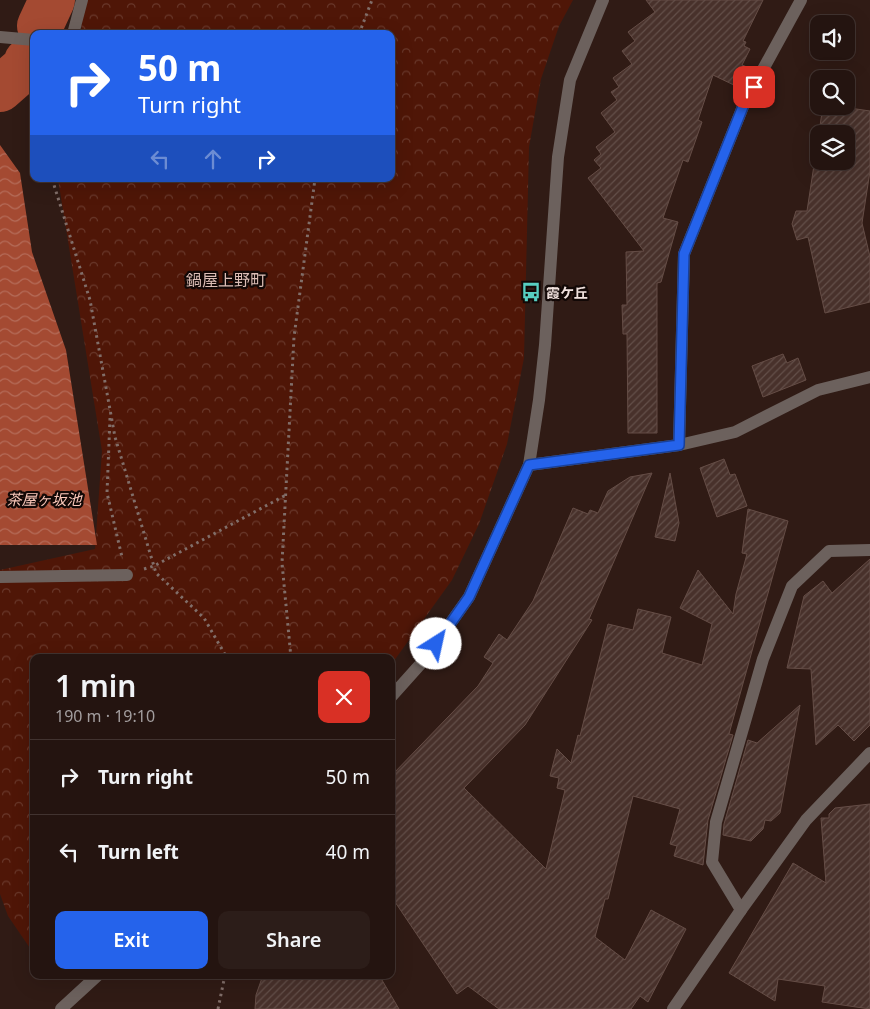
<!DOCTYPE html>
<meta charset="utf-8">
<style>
body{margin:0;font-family:"Noto Sans","Noto Sans JP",sans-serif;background:#2c1d19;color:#f1f3f6;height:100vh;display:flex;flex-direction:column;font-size:19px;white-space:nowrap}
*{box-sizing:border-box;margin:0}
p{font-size:16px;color:#a39e9f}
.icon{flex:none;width:28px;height:28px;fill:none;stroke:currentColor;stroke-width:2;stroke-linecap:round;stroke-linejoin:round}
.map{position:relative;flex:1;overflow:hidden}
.panel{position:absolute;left:30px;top:654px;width:365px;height:325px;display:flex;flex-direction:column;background:#241410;border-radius:10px;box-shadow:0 5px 20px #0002,0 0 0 1px #413330}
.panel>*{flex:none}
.hud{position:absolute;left:30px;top:30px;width:365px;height:152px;border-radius:10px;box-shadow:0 5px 20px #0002,0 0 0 1px #413330;background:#2563eb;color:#fff;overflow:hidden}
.tools{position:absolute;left:810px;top:15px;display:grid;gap:10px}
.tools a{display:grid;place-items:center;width:45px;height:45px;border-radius:10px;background:#241410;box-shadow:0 5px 20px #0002,0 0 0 1px #413330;font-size:25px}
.pin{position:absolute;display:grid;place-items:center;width:42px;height:42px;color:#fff;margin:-21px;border-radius:10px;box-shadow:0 2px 8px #0006}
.me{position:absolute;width:55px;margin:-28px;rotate:35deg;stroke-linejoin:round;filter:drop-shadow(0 0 4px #0008)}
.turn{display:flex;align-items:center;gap:18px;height:105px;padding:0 25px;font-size:22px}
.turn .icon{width:65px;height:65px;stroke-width:2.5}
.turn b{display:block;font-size:35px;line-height:42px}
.lanes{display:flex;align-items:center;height:48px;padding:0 25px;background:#0003;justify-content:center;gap:25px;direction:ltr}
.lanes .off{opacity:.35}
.round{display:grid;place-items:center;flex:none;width:52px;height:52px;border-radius:10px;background:#2c1d19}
.head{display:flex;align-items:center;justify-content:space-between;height:85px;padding:0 25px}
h1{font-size:30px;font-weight:600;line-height:38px}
.action{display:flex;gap:10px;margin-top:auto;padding:10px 25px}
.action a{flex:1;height:58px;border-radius:10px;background:#2563eb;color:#fff;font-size:20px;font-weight:600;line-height:58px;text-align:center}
.action a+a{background:#2c1d19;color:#f1f3f6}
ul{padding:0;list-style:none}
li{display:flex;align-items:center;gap:15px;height:75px;padding:0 25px;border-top:1px solid #413330}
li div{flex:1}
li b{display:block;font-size:19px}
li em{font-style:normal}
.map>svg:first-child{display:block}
.forest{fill:url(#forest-crowns)}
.water{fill:url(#water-waves)}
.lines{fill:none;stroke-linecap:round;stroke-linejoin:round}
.river{stroke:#a44a32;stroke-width:46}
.building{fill:url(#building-hatch);stroke:#654d46;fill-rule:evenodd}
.path{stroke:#816e69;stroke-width:3;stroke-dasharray:2.5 4;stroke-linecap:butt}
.service{stroke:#6c615d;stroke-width:12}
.minor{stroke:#6c615d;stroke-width:12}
.tertiary{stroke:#6c615d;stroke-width:12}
.route-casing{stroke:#184099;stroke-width:12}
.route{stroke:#2563eb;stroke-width:9}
.labels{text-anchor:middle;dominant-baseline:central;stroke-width:4.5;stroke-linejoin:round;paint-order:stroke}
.poi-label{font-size:14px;font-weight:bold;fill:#f1e2de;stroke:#120806;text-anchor:start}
.water-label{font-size:15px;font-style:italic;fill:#fbc8ba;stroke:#120806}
.quarter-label{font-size:16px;fill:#dbbdb5;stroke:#120806}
</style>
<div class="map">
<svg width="870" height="1009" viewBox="0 0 870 1009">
<defs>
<pattern id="forest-crowns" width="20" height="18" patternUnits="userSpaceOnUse" patternTransform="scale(1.25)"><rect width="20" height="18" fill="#4f1607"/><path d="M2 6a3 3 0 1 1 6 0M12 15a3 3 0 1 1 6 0" fill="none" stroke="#69382b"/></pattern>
<pattern id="water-waves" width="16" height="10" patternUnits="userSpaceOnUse" patternTransform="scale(1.25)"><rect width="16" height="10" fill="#a44a32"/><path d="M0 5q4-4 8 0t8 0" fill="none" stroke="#b56c59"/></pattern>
<pattern id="building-hatch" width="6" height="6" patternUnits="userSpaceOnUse" patternTransform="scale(1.25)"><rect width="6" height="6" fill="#48312b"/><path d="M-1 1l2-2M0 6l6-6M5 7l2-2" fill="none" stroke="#634f49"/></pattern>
</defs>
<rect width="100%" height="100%" fill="#301b15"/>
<polygon class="forest" points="79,0 573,0 559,26 541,79 529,147 524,358 507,444 479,524 452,580 391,665 391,658 34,658 34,954 8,916 0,894 0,570 95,549 102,451 58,179 391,179 391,34 82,34"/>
<polygon class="water" points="0,145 20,173 32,252 66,350 97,545 0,545"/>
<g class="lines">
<g class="river">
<polyline points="40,26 52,0"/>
<polyline points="0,89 25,67 27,61"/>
</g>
</g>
<g class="building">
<polygon points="646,0 763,0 743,41 746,42 744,46 750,49 742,65 747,67 738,87 713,75 698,120 702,122 688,162 683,160 663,218 678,222 661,282 657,283 657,433 628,433 627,334 623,334 622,305 627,305 626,252 644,251 588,178 601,168 594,160 601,154 596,147 615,132 601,113 617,100 611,92 619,87 613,78 632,64 622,51 635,41 628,32 655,12"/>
<path d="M823,106H836L870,111V171L862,223L870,257V302L825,313L808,237L797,240L792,224L796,211H807ZM819,134H846V161H819Z"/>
<polygon points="783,354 787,363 798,358 806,380 763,397 752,366"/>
<polygon points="724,459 730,475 735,474 747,506 717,517 700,468"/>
<polygon points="652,473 589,619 592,620 525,725 464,788 546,869 565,790 557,788 559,778 550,776 557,749 571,763 578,735 580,736 608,624 633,630 638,609 671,617 662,653 702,665 712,624 680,608 698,570 733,614 736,594 747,554 742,553 748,509 788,521 729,734 733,735 708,820 703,865 674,856 677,846 670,844 680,809 633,796 608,899 605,899 595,937 625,960 651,910 686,929 648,1002 640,996 631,1009 499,1009 468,986 457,994 391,896 391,776 478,686 493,663 484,657 499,634 507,640 533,601 573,508 588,514 590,510 598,513 608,491 630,477"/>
<polygon points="670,473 679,523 675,541 655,537"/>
<polygon points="870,559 870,725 854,741 838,725 816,745 811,669 787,668 804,596 823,581 832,593"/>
<polygon points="800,705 780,813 771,821 765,820 763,829 751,841 723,835 724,824 748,740 757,743"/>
<polygon points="870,804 870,1009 822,1002 825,986 778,979 775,1001 729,973 793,863 826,883 821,818 829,818 829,814 835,808"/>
<polygon points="263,975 379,975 399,1009 255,1009 256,995"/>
</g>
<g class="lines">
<g class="path">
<polyline points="359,34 372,0"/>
<polyline points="53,179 54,185 90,300 115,437 156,573 204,618 227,658"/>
<polyline points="110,418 107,493 122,557"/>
<polyline points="144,569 154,566 286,495"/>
<polyline points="291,658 282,563 294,337 315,179"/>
<polyline points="218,1009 225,975"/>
</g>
<g class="service">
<polyline points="73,34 82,0"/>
<polyline points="0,37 34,40"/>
<polyline points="0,577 127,575"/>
</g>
<g class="minor">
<polyline points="679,445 684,254 744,104 801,0"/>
<polyline points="529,465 679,445 735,432 818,390 870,377"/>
<polyline points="741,910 712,862 716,822 763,659 792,586 829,551 870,550"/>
<polyline points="673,1009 741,910 806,820 870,753"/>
</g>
<g class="tertiary">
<polyline points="391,697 425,659 469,597 529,465 539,400 545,345 558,157 570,80 603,0"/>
<polyline points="61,1009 98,975"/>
</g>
</g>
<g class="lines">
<defs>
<polyline id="route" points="436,644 469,597 529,465 679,445 684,254 744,104 754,87"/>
</defs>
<use href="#route" class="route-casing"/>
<use href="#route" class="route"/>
</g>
<defs>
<symbol id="bus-bare" viewBox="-9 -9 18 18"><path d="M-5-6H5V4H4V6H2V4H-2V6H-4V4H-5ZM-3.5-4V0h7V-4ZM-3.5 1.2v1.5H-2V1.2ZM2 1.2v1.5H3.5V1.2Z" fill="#57cec1" stroke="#120806" stroke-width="2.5" paint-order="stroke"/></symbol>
</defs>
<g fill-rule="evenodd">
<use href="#bus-bare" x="517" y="278" width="28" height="28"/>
</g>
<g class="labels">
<g class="poi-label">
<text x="546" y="292">霞ケ丘</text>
</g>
<g class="water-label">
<text x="44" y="499">茶屋ヶ坂池</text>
</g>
<g class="quarter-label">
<text x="226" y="280">鍋屋上野町</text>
</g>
</g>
</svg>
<div class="tools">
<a><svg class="icon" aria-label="sound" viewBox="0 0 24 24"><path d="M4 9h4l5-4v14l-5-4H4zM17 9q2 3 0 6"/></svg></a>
<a><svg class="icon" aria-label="search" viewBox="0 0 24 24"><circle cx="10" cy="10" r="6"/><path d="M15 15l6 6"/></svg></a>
<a><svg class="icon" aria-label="layers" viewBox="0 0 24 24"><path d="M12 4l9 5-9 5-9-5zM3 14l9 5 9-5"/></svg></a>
</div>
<div class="pin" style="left:754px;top:87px;background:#d93025"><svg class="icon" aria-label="arrive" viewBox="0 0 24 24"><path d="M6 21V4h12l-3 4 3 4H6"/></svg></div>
<svg class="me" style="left:436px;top:644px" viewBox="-20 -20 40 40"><circle r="19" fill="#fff"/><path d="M0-13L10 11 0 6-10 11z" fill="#2563eb"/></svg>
<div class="hud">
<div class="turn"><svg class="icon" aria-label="right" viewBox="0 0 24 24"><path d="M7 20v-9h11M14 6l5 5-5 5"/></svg><div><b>50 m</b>Turn right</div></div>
<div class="lanes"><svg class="icon off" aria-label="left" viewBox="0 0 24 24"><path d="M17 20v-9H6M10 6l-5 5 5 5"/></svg><svg class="icon off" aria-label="ahead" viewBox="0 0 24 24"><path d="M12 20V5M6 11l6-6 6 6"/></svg><svg class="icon" aria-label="right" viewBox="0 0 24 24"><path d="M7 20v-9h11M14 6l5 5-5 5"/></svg></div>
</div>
<section class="panel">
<div class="head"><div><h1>1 min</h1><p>190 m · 19:10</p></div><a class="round" style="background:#d93025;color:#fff"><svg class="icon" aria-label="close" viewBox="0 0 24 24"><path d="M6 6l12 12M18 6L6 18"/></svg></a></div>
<ul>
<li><svg class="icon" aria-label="right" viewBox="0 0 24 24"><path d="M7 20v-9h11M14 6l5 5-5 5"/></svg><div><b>Turn right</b></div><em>50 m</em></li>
<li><svg class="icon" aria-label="left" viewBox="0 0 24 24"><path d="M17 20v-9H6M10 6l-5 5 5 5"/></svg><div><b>Turn left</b></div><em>40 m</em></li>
</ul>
<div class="action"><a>Exit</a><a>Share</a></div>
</section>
</div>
